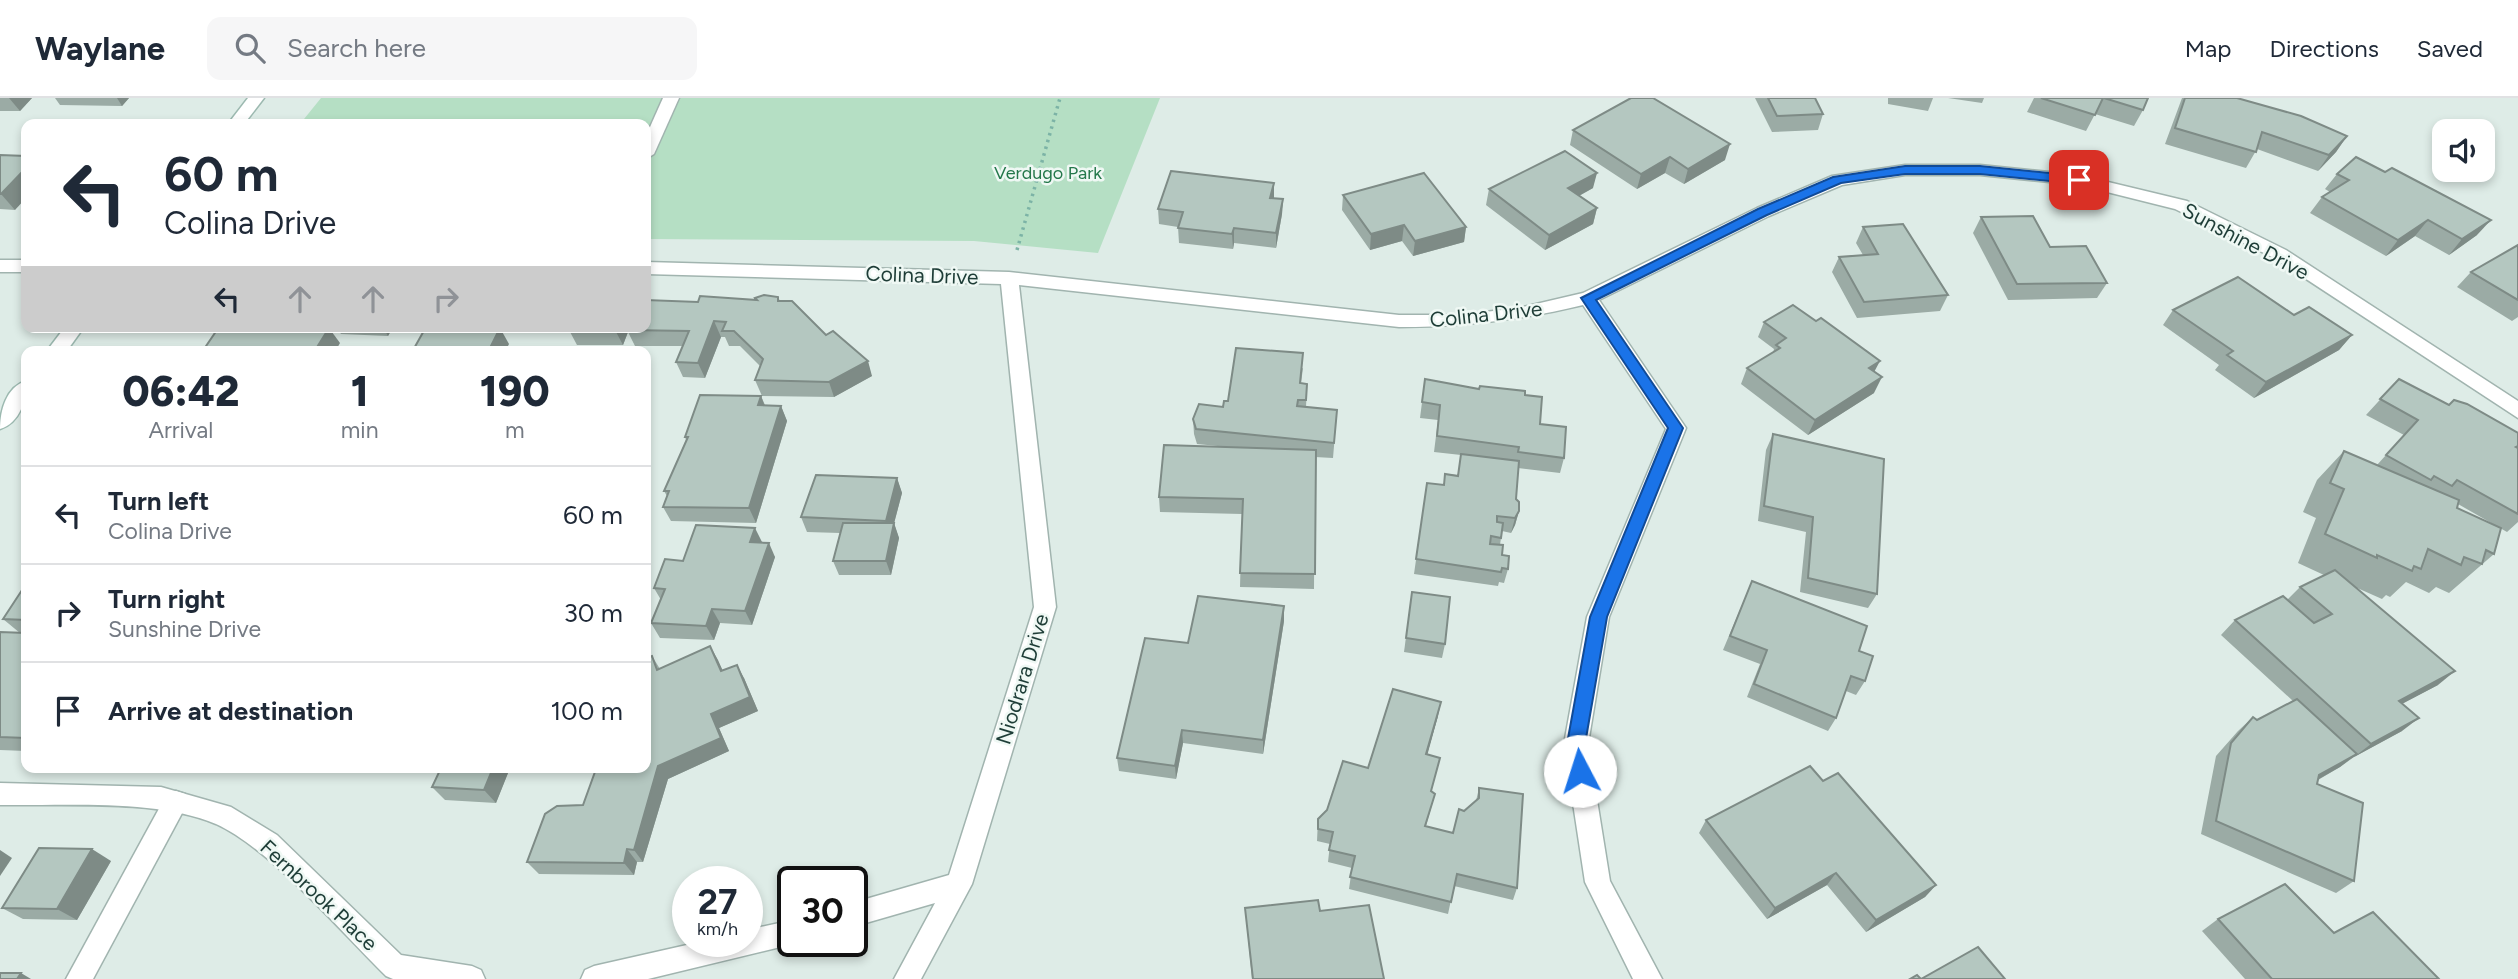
<!DOCTYPE html>
<style>
body{margin:0;font-family:Figtree,sans-serif;background:#f6f6f7;color:#1f2937;height:100vh;display:flex;flex-direction:column;font-size:26px;white-space:nowrap}
*{box-sizing:border-box;margin:0}
p{font-size:23px;color:#747a83}
.icon{flex:none;width:38px;height:38px;fill:none;stroke:currentColor;stroke-width:2;stroke-linecap:round;stroke-linejoin:round}
.map{position:relative;flex:1;overflow:hidden}
.side{position:absolute;left:21px;top:248px;width:630px;height:427px;display:flex;flex-direction:column;background:#fff;border-radius:14px;box-shadow:0 4px 10px #0003}
.side>*{flex:none}
.top-card{position:absolute;left:21px;top:21px;width:630px;height:214px;border-radius:14px;box-shadow:0 4px 10px #0003;background:#fff;color:#1f2937;overflow:hidden}
.buttons{position:absolute;left:2432px;top:21px;display:grid;gap:14px}
.buttons a{display:grid;place-items:center;width:63px;height:63px;border-radius:14px;background:#fff;box-shadow:0 4px 10px #0003;font-size:35px}
.speed{position:absolute;left:672px;top:768px;display:flex;gap:14px;font-size:35px;font-weight:700;text-align:center}
.speed>*{display:grid;place-content:center;width:91px;height:91px;border-radius:50%;background:#fff;box-shadow:0 4px 10px #0003;line-height:1}
.speed small{font-size:18px;font-weight:400}
.speed .limit{border:4px solid #111;border-radius:10px;background:#fff;color:#111}
.pin{position:absolute;display:grid;place-items:center;width:60px;height:60px;color:#fff;margin:-30px;border-radius:14px;box-shadow:0 4px 10px #0006}
.me{position:absolute;width:77px;margin:-38px;rotate:355deg;stroke-linejoin:round;filter:drop-shadow(0 0 5px #0008)}
.turn{display:flex;align-items:center;gap:24px;height:147px;padding:0 28px;font-size:32px}
.turn .icon{width:91px;height:91px;stroke-width:2.5}
.turn b{display:block;font-size:49px;line-height:60px}
.lanes{display:flex;align-items:center;height:66px;padding:0 28px;background:#0003;justify-content:center;gap:35px;direction:ltr}
.lanes .off{opacity:.35}
.eta{display:flex;justify-content:space-evenly;align-items:center;height:119px;text-align:center}
.eta b{font-size:42px;font-weight:800;line-height:49px}
ul{padding:0;list-style:none}
li{display:flex;align-items:center;gap:21px;height:98px;padding:0 28px;border-top:2px solid #e0e1e3}
li div{flex:1}
li b{display:block;font-size:26px}
li em{font-style:normal}
header{display:flex;align-items:center;gap:42px;box-sizing:border-box;height:98px;padding:0 35px;background:#fff;border-bottom:2px solid #e0e1e3}
header strong{font-size:33px}
nav{display:flex;gap:38px;margin-inline-start:auto;font-size:24px}
.search{width:490px;height:63px;background:#f6f6f7;display:flex;align-items:center;gap:18px;box-sizing:border-box;padding:0 24px;border-radius:14px;color:#747a83;font-size:26px}
.map>svg:first-child{display:block}
.green{fill:#b5dfc4}
.lines{fill:none;stroke-linecap:round;stroke-linejoin:round}
.lane-casing{stroke:#a1b4af;stroke-width:3}
.street-casing{stroke:#a1b4af;stroke-width:3}
.secondary-casing{stroke:#9cb9b0;stroke-width:3}
.path{stroke:#7cb3a6;stroke-width:3.5;stroke-dasharray:2.5 4.5;stroke-linecap:butt}
.lane{fill:#fff;fill-rule:evenodd}
.street{fill:#fff;fill-rule:evenodd}
.secondary{fill:#fff;fill-rule:evenodd}
.wall{fill:#9baba5}
.shaded-wall{fill:#7e8b86}
.building{fill:#b4c7c0;stroke:#7e8b86;stroke-width:2}
.route{fill:#1a73e8;stroke:#114b97;stroke-width:2}
.labels{text-anchor:middle;dominant-baseline:central;stroke-width:5;stroke-linejoin:round;paint-order:stroke}
.far-park-label{font-size:18px;fill:#24784b;stroke:#eff8f4}
.street-label{font-size:21px;fill:#1e3d37;stroke:#eff8f4}
</style>
<header>
<strong>Waylane</strong>
<div class="search"><svg class="icon" aria-label="search" viewBox="0 0 24 24"><circle cx="10" cy="10" r="6"/><path d="M15 15l6 6"/></svg>Search here</div>
<nav><a>Map</a><a>Directions</a><a>Saved</a></nav>
</header>
<div class="map">
<svg width="2518" height="881" viewBox="0 0 2518 881">
<rect width="100%" height="100%" fill="#deece7"/>
<polygon class="green" points="321,0 1160,0 1098,155 974,143 646,141 646,26 300,26"/>
<g class="lines">
<defs>
<g id="lane">
<polygon points="663,0 679,0 654,56 646,61 646,38"/>
<polygon points="176,693 185,696 188,704 93,881 66,881 167,696"/>
</g>
<g id="street">
<path d="M1905,67H1980L2079,77L2187,103L2286,152L2518,303V320L2274,160L2175,111L2079,87L1980,77H1905L1842,87L1769,118L1599,202L1686,330L1609,519L1588,646L1610,783L1662,881H1633L1585,784L1564,646L1587,519L1666,331L1583,207C1521,222 1463,229 1399,229L1019,187L1056,509L972,786L921,881H894L935,805L852,829V805L949,777L1034,509L1001,186L646,176V164L1009,174L1399,217H1459L1519,210L1583,195L1757,110L1832,78Z"/>
<rect x="0" y="162" width="26" height="12"/>
<path d="M0,685L161,689L231,709L277,737L401,857L472,868L481,872L485,881H393L386,878C341,834 271,751 216,726C157,701 64,708 0,707Z"/>
<polygon points="793,822 793,844 800,844 793,846 648,881 581,881 585,872 594,868 700,844 747,844 747,832"/>
</g>
<g id="secondary">
<polygon points="248,0 264,0 244,26 228,26"/>
<polygon points="65,229 84,229 66,254 46,254"/>
<path d="M26,283C27,301 20,325 0,331C0,313 6,289 26,283Z"/>
</g>
</defs>
<use href="#lane" class="lane-casing"/>
<use href="#street" class="street-casing"/>
<use href="#secondary" class="secondary-casing"/>
<polyline class="path" points="1017,152 1060,0"/>
<use href="#lane" class="lane"/>
<use href="#street" class="street"/>
<use href="#secondary" class="secondary"/>
</g>
<g class="wall">
<polygon points="0,0 32,0 20,13 0,13"/>
<polygon points="55,0 129,0 122,8 60,7"/>
<polygon points="1755,0 1815,0 1823,16 1818,32 1772,34"/>
<polygon points="1888,0 1933,0 1928,13 1888,6"/>
<polygon points="1948,0 1984,0 1982,5"/>
<polygon points="2034,0 2148,0 2143,12 2134,28 2095,16 2086,33 2027,14"/>
<polygon points="2182,0 2237,0 2347,38 2336,54 2318,73 2257,51 2246,70 2165,46"/>
<polygon points="1573,32 1725,62 1684,86 1665,75 1637,91 1570,47"/>
<polygon points="0,57 15,112 0,111"/>
<polygon points="2337,76 2477,137 2449,157 2415,138 2386,158 2310,115 2322,99 2330,94 2325,91"/>
<polygon points="1593,90 1579,98 1597,110 1593,126 1545,152 1486,107 1489,91"/>
<polygon points="1343,97 1466,129 1464,144 1413,158 1402,143 1370,152 1342,112"/>
<polygon points="1274,100 1283,101 1282,116 1276,150 1234,145 1233,151 1179,145 1178,129 1159,126 1158,111"/>
<polygon points="1981,119 2050,149 2107,185 2097,200 2008,202 1973,135"/>
<polygon points="1863,129 1948,197 1940,213 1857,220 1832,174 1839,159 1863,157 1856,145"/>
<polygon points="2518,147 2518,219 2512,223 2457,189 2471,174"/>
<polygon points="778,199 780,203 826,237 872,278 834,299 762,298 755,282 760,268 740,248 729,248 725,239 721,239 705,280 683,279 676,264 683,248 635,248 628,234 623,247 577,247 569,232 698,204 755,202 755,200"/>
<polygon points="2173,212 2294,217 2352,237 2339,252 2254,300 2215,272 2219,267 2163,227"/>
<polygon points="1764,224 1874,274 1874,295 1808,337 1741,286 1747,270 1773,255 1774,251 1758,239"/>
<polygon points="336,229 393,229 388,238 341,236"/>
<polygon points="1303,270 1301,285 1307,286 1306,309 1337,312 1333,360 1315,359 1314,491 1240,489 1242,416 1160,414 1159,399 1228,349 1197,346 1194,336 1193,321 1223,309 1228,303"/>
<polygon points="1425,281 1479,291 1525,297 1540,326 1564,360 1560,375 1518,370 1516,401 1519,413 1515,427 1511,435 1502,433 1500,447 1502,457 1508,471 1504,485 1499,484 1498,488 1414,476 1427,385 1444,387 1445,376 1458,377 1461,357 1434,354 1438,322 1420,320"/>
<polygon points="2399,281 2518,350 2518,424 2507,434 2458,406 2457,410 2494,456 2449,495 2436,489 2429,495 2406,484 2390,499 2386,497 2382,501 2355,489 2438,587 2403,605 2402,633 2354,659 2340,669 2318,682 2317,686 2354,783 2336,795 2201,736 2216,658 2238,633 2253,619 2257,622 2293,603 2221,537 2235,522 2287,502 2300,489 2324,477 2298,465 2316,420 2303,414 2317,382 2344,353 2377,367 2404,337 2366,317"/>
<polygon points="761,298 765,307 781,308 787,323 756,425 671,423 663,409 667,398 664,393 686,342 685,339"/>
<polygon points="1773,336 1877,496 1868,510 1800,494 1806,434 1758,423 1766,352"/>
<polygon points="897,380 902,395 894,425 899,440 891,477 839,477 833,463 840,435 807,434 801,419"/>
<polygon points="762,445 775,459 752,527 720,525 714,542 660,540 651,525 661,502 654,490 683,463"/>
<polygon points="1752,483 1859,553 1865,583 1856,597 1846,593 1836,620 1828,633 1747,599 1760,566 1723,552"/>
<polygon points="26,486 26,653 0,652 0,534 20,535 3,521"/>
<polygon points="1412,494 1445,546 1442,560 1404,554"/>
<polygon points="1284,523 1263,656 1183,645 1176,681 1119,673 1117,660 1188,545"/>
<polygon points="710,548 723,573 744,580 758,613 719,630 729,653 668,681 643,764 637,764 634,777 539,776 527,764 583,707 595,673 593,670 646,670 652,558 660,571"/>
<polygon points="1438,618 1427,656 1440,660 1431,693 1435,696 1426,728 1453,735 1464,713 1476,703 1479,690 1517,790 1513,802 1454,788 1448,816 1349,791 1352,770 1328,764 1330,746 1317,743 1318,721 1368,670"/>
<polygon points="441,670 510,670 496,705 445,702 432,689"/>
<polygon points="1823,683 1936,787 1925,799 1866,834 1827,787 1767,821 1699,735 1706,722"/>
<polygon points="111,763 77,822 23,821 2,810"/>
<polygon points="1245,810 1384,881 1252,881"/>
<polygon points="2218,821 2334,835 2439,881 2245,881 2202,833"/>
</g>
<g class="shaded-wall">
<polygon points="9,0 32,0 20,13"/>
<polygon points="117,0 129,0 122,8"/>
<polygon points="2347,38 2336,54 2318,73 2329,57"/>
<polygon points="1730,46 1725,62 1684,86 1688,71"/>
<polygon points="1670,59 1665,75 1637,91 1641,76"/>
<polygon points="26,70 26,100 15,112 1,96"/>
<polygon points="1597,75 1593,90 1564,106 1568,90"/>
<polygon points="1274,85 1274,100 1270,100"/>
<polygon points="1283,101 1282,116 1276,150 1276,135"/>
<polygon points="1597,110 1593,126 1545,152 1549,137"/>
<polygon points="2428,122 2415,138 2386,158 2398,142"/>
<polygon points="2491,122 2477,137 2449,157 2462,141"/>
<polygon points="1404,127 1402,143 1370,152 1371,136"/>
<polygon points="1466,129 1464,144 1413,158 1415,143"/>
<polygon points="1234,130 1234,145 1233,151 1232,136"/>
<polygon points="714,223 721,239 705,280 698,265"/>
<polygon points="383,229 393,229 388,238"/>
<polygon points="616,229 630,229 627,232 628,234 623,247 615,232"/>
<polygon points="329,230 340,245 335,254 314,254"/>
<polygon points="500,230 509,246 505,254 488,254"/>
<polygon points="2352,237 2339,252 2254,300 2266,284"/>
<polygon points="868,263 872,278 834,299 829,284"/>
<polygon points="1880,263 1872,278 1869,270"/>
<polygon points="1882,279 1874,295 1808,337 1815,322"/>
<polygon points="761,298 767,314 758,307"/>
<polygon points="781,308 787,323 756,425 749,410"/>
<polygon points="897,380 902,395 891,437 886,423"/>
<polygon points="1519,413 1515,427 1511,435 1515,420"/>
<polygon points="894,425 899,440 891,477 886,463"/>
<polygon points="755,430 762,444 750,444"/>
<polygon points="769,445 775,459 752,527 745,513"/>
<polygon points="1284,508 1284,523 1263,656 1263,642"/>
<polygon points="712,511 720,525 714,542 706,528"/>
<polygon points="710,548 718,562 729,587 721,573"/>
<polygon points="737,567 744,580 758,613 719,630 729,653 668,681 643,764 634,752 658,668 711,616"/>
<polygon points="2455,573 2438,587 2383,616 2399,603"/>
<polygon points="1441,604 1438,618 1424,669 1426,656"/>
<polygon points="2419,620 2402,633 2354,659 2371,646"/>
<polygon points="1182,632 1183,645 1176,681 1175,668"/>
<polygon points="2357,656 2340,669 2303,690 2319,677"/>
<polygon points="493,670 510,670 496,705 484,692"/>
<polygon points="92,751 111,763 77,822 57,811"/>
<polygon points="627,751 637,764 634,777 624,765"/>
<polygon points="0,752 12,760 0,778"/>
<polygon points="1836,775 1827,787 1767,821 1775,810"/>
<polygon points="1936,787 1925,799 1866,834 1876,822"/>
<polygon points="21,875 31,881 17,881"/>
</g>
<g class="building">
<polygon points="1631,0 1653,0 1730,46 1688,71 1670,59 1641,76 1573,32"/>
<polygon points="1768,0 1815,0 1823,16 1777,18"/>
<polygon points="2041,0 2103,0 2095,17"/>
<polygon points="2104,0 2148,0 2143,12"/>
<polygon points="2185,0 2237,0 2301,18 2347,38 2329,57 2262,34 2256,54 2175,30"/>
<polygon points="1565,53 1597,75 1568,90 1597,110 1549,137 1489,91"/>
<polygon points="0,57 26,58 26,70 1,96 0,96"/>
<polygon points="2356,59 2385,74 2392,70 2491,122 2462,141 2428,122 2398,142 2322,99 2349,82 2337,76"/>
<polygon points="1171,73 1274,85 1270,100 1283,101 1276,135 1234,130 1232,136 1178,130 1183,114 1158,111"/>
<polygon points="1424,75 1466,129 1415,143 1404,127 1371,136 1343,97"/>
<polygon points="2033,118 2050,149 2086,148 2107,185 2017,186 1981,119"/>
<polygon points="1903,126 1948,197 1864,204 1839,159 1878,156 1863,129"/>
<polygon points="2518,147 2518,202 2471,174"/>
<polygon points="2238,179 2294,217 2309,209 2352,237 2266,284 2227,257 2233,253 2173,212"/>
<polygon points="764,197 778,199 778,203 792,203 826,237 833,233 868,263 829,284 755,282 763,261 734,233 722,233 726,224 714,223 698,265 676,264 689,233 627,232 629,229 646,229 646,202 698,204 700,198 757,202 755,200"/>
<polygon points="1793,207 1816,223 1821,220 1880,263 1869,270 1882,279 1815,322 1747,270 1780,250 1776,247 1786,240 1764,224"/>
<polygon points="219,229 304,229 329,230 314,254 202,254"/>
<polygon points="426,229 500,230 488,254 412,254"/>
<polygon points="570,229 616,229 615,232 569,232"/>
<polygon points="1236,250 1303,255 1300,285 1307,286 1306,302 1298,302 1297,308 1337,312 1334,345 1196,331 1193,321 1199,306 1223,309 1224,303 1228,303"/>
<polygon points="567,253 596,253 566,254"/>
<polygon points="1425,281 1479,291 1480,288 1525,293 1525,297 1542,299 1540,326 1566,329 1564,360 1518,354 1519,349 1437,338 1440,307 1422,304"/>
<polygon points="2399,281 2449,307 2454,302 2467,306 2518,335 2518,348 2516,349 2518,350 2518,416 2457,382 2452,388 2434,378 2431,382 2386,357 2418,322 2380,301"/>
<polygon points="700,297 761,298 758,307 781,308 749,410 663,409 669,393 664,393 688,339 685,339"/>
<polygon points="1773,336 1884,361 1877,496 1808,480 1813,419 1764,408"/>
<polygon points="1164,347 1316,352 1315,476 1240,475 1243,401 1159,399"/>
<polygon points="2344,353 2459,402 2457,410 2501,430 2494,456 2486,452 2482,466 2464,459 2461,467 2428,451 2421,471 2414,468 2412,473 2377,457 2377,460 2325,436 2344,391 2330,385"/>
<polygon points="1461,356 1519,363 1516,401 1519,404 1519,413 1515,420 1497,418 1497,424 1503,425 1501,440 1491,438 1490,446 1503,447 1502,457 1509,458 1508,471 1502,470 1501,474 1416,461 1427,385 1444,387 1445,376 1458,378"/>
<polygon points="816,377 897,380 886,423 801,419"/>
<polygon points="843,425 894,425 886,463 833,463"/>
<polygon points="696,427 755,430 750,444 769,445 745,513 712,511 706,528 651,525 665,491 654,490 665,461 683,463"/>
<polygon points="2335,472 2455,573 2399,603 2419,620 2371,646 2235,522 2283,498 2314,525 2332,516 2300,489"/>
<polygon points="1752,483 1867,528 1859,553 1873,558 1865,583 1851,578 1836,620 1754,586 1767,552 1730,538"/>
<polygon points="26,486 26,522 3,521"/>
<polygon points="1412,494 1450,499 1445,546 1406,540"/>
<polygon points="1198,498 1284,508 1263,642 1182,632 1175,668 1117,660 1145,540 1188,545"/>
<polygon points="0,534 26,535 26,640 0,639"/>
<polygon points="710,548 721,573 737,567 750,599 711,616 721,640 658,668 634,752 627,751 624,765 527,764 545,716 557,708 583,707 596,671 594,670 646,670 646,560 652,558 657,572"/>
<polygon points="1393,591 1441,604 1426,656 1440,660 1431,693 1435,696 1425,728 1453,735 1459,711 1464,713 1479,700 1479,690 1523,696 1517,790 1457,776 1451,804 1350,779 1355,758 1329,752 1333,734 1318,731 1318,721 1327,712 1343,663 1368,670"/>
<polygon points="2297,601 2357,656 2319,677 2317,686 2363,705 2354,783 2216,723 2231,645 2253,619 2257,622"/>
<polygon points="1810,668 1823,683 1838,675 1936,787 1876,822 1836,775 1775,810 1706,722"/>
<polygon points="441,670 493,670 484,692 432,689"/>
<polygon points="39,750 92,751 57,811 2,810"/>
<polygon points="2285,786 2334,835 2373,814 2439,881 2272,881 2218,821"/>
<polygon points="1318,802 1320,813 1369,807 1384,881 1253,881 1245,810"/>
<polygon points="1978,849 2005,881 1910,881 1917,877 1921,881"/>
<polygon points="0,875 21,875 17,881 0,881"/>
</g>
<polygon class="route" points="1905,68 1980,68 2079,78 2086,82 2079,86 1980,76 1905,76 1841,85 1767,117 1596,202 1683,330 1607,519 1585,646 1589,673 1587,679 1580,681 1574,679 1567,646 1590,519 1668,330 1581,200 1758,111 1833,79"/>
<g class="labels">
<g class="far-park-label">
<text x="1048" y="75">Verdugo Park</text>
</g>
<g class="street-label">
<text transform="translate(2246 143) rotate(28)">Sunshine Drive</text>
<text transform="translate(922 177) rotate(2)">Colina Drive</text>
<text transform="translate(1486 216) rotate(-6)">Colina Drive</text>
<text transform="translate(1022 581) rotate(-73)">Niodrara Drive</text>
<text transform="translate(319 797) rotate(43)">Fernbrook Place</text>
</g>
</g>
</svg>
<div class="buttons">
<a><svg class="icon" aria-label="sound" viewBox="0 0 24 24"><path d="M4 9h4l5-4v14l-5-4H4zM17 9q2 3 0 6"/></svg></a>
</div>
<div class="speed"><div>27<small>km/h</small></div><div class="limit">30</div></div>
<div class="pin" style="left:2079px;top:82px;background:#d93025"><svg class="icon" aria-label="arrive" viewBox="0 0 24 24"><path d="M6 21V4h12l-3 4 3 4H6"/></svg></div>
<svg class="me" style="left:1580px;top:673px" viewBox="-20 -20 40 40"><circle r="19" fill="#fff"/><path d="M0-13L10 11 0 6-10 11z" fill="#1a73e8"/></svg>
<div class="top-card">
<div class="turn"><svg class="icon" aria-label="left" viewBox="0 0 24 24"><path d="M17 20v-9H6M10 6l-5 5 5 5"/></svg><div><b>60 m</b>Colina Drive</div></div>
<div class="lanes"><svg class="icon" aria-label="left" viewBox="0 0 24 24"><path d="M17 20v-9H6M10 6l-5 5 5 5"/></svg><svg class="icon off" aria-label="ahead" viewBox="0 0 24 24"><path d="M12 20V5M6 11l6-6 6 6"/></svg><svg class="icon off" aria-label="ahead" viewBox="0 0 24 24"><path d="M12 20V5M6 11l6-6 6 6"/></svg><svg class="icon off" aria-label="right" viewBox="0 0 24 24"><path d="M7 20v-9h11M14 6l5 5-5 5"/></svg></div>
</div>
<section class="side">
<div class="eta">
<div><b>06:42</b><p>Arrival</p></div>
<div><b>1</b><p>min</p></div>
<div><b>190</b><p>m</p></div>
</div>
<ul>
<li><svg class="icon" aria-label="left" viewBox="0 0 24 24"><path d="M17 20v-9H6M10 6l-5 5 5 5"/></svg><div><b>Turn left</b><p>Colina Drive</p></div><em>60 m</em></li>
<li><svg class="icon" aria-label="right" viewBox="0 0 24 24"><path d="M7 20v-9h11M14 6l5 5-5 5"/></svg><div><b>Turn right</b><p>Sunshine Drive</p></div><em>30 m</em></li>
<li><svg class="icon" aria-label="arrive" viewBox="0 0 24 24"><path d="M6 21V4h12l-3 4 3 4H6"/></svg><div><b>Arrive at destination</b></div><em>100 m</em></li>
</ul>
</section>
</div>
